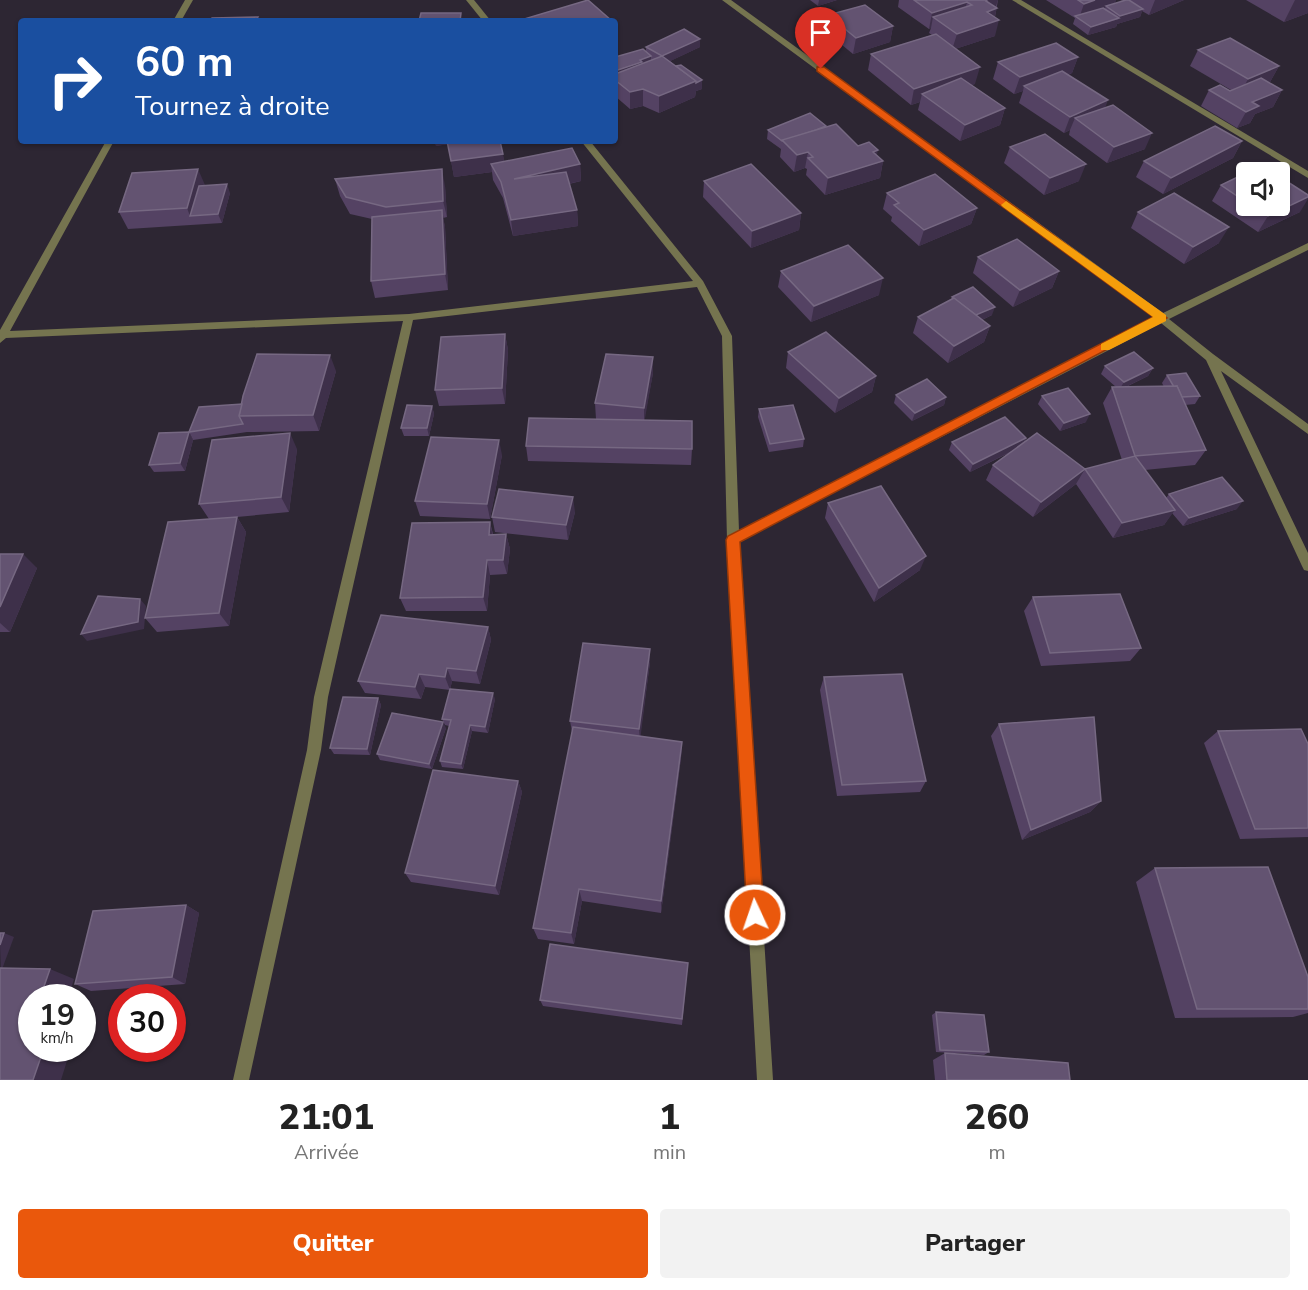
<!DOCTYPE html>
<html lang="fr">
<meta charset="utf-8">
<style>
body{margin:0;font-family:"Nunito Sans",sans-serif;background:#f2f2f2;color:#222;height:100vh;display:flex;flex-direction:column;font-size:22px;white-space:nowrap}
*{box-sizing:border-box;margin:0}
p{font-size:20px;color:#767676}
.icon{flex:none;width:33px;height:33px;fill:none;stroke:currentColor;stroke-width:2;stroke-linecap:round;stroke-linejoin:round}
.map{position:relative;height:1080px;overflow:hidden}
.drawer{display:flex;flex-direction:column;background:#fff;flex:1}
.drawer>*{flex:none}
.guide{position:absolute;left:18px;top:18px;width:600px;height:126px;border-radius:6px;box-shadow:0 2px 4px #0004;background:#1a4fa0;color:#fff;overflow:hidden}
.buttons{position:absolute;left:1236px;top:162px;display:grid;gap:12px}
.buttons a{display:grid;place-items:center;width:54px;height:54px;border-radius:6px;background:#fff;box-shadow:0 2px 4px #0004;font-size:30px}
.speed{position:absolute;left:18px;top:984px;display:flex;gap:12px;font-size:30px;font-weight:700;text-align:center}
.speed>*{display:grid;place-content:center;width:78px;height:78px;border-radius:50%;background:#fff;box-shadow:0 2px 4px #0004;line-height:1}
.speed small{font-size:15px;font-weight:400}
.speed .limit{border:9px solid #d22;background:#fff;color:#111}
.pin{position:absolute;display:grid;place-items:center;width:51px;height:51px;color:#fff;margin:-62px -26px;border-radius:50% 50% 50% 0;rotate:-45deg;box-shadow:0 0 6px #0007}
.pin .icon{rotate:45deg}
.me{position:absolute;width:66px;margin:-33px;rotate:357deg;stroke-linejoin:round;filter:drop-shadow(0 0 4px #0008)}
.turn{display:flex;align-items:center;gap:21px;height:126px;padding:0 18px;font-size:27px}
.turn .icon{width:78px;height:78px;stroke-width:2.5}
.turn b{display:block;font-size:42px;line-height:51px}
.eta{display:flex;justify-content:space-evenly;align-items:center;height:102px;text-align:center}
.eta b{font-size:36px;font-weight:800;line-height:42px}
.action{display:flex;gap:12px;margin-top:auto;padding:12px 18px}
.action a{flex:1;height:69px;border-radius:6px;background:#ea580c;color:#fff;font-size:24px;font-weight:800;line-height:69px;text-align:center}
.action a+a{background:#f2f2f2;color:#222}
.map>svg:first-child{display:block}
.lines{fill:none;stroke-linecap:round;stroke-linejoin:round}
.minor{fill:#75744f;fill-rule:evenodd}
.wall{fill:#544263}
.shaded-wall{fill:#3e304a}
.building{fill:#635371;stroke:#766882;stroke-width:1.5}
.route{fill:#ea580c;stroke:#983908;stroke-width:1.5}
.slow{fill:#f59e0b}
</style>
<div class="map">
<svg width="1308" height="1080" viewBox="0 0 1308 1080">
<rect width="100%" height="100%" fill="#2d2633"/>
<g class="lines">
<g class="minor">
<polygon points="185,0 193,0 181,21 173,21"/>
<polygon points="466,0 474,0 491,21 483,21"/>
<polygon points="722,0 731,0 1163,313 1308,243 1308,250 1169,319 1213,354 1308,424 1308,434 1221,371 1308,553 1308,571 1304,570 1302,566 1206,360 1161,323 739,542 773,1080 757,1080 727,540 722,336 697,287 413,320 328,697 321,750 249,1080 233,1080 307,750 314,697 403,321 6,338 0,343 0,330 106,141 114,141 10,331 409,314 693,281 581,141 590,141 703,281 732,336 739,531 1154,318"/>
<polygon points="1012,0 1021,0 1308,171 1308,178"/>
</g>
</g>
<g class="wall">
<polygon points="810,0 837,0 818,6"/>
<polygon points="899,0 998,0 995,17 995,36 955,49 975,84 971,85 1005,108 1000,125 960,141 918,110 920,102 911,105 868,70 871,54 932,35 929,33 931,28 929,29 898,7"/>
<polygon points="1046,0 1116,0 1114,4 1123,1 1120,0 1184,0 1149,15 1142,11 1140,17 1117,24 1116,27 1088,35 1073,24 1075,18"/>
<polygon points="1246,0 1308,0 1308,13 1284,22"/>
<polygon points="828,15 893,26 890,42 853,54 825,31"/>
<polygon points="700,39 700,47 670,61 702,89 696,91 695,97 659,113 643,106 630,109 615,96 615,57 646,52 646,47"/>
<polygon points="1198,50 1279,66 1270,82 1269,83 1282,90 1273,107 1255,114 1250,123 1237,128 1201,106 1209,90 1231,90 1190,66"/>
<polygon points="1078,57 1072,73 1068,75 1105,107 1145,149 1107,163 1069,135 1070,130 1064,133 1019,103 1023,91 1014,94 993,79 998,62"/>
<polygon points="826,127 858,146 877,155 883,161 880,178 825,195 806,175 807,169 805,168 794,172 780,157 781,149 767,139 768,130"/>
<polygon points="435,141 500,141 504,161 580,164 581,181 569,184 577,210 578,226 513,236 503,198 493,180 492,172 454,177 448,144 436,146"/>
<polygon points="1242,141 1233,158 1163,194 1136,177 1144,161"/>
<polygon points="1010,147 1079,181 1044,195 1004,163"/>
<polygon points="1246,173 1246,206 1280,206 1300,212 1258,232 1212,201 1221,185"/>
<polygon points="335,179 445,186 447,217 443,218 445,227 448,290 375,298 371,281 372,219 350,214 340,196"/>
<polygon points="704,181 801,213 799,230 751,248 703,197"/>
<polygon points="205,186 230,193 222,223 128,229 119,212"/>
<polygon points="887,193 977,208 971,224 919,246 891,221 892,217 883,209"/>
<polygon points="1138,212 1219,243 1184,264 1131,228"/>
<polygon points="978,257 1059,271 1052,288 1013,307 973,273"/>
<polygon points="781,271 879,295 811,322 778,287"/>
<polygon points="952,297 992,315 982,320 990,326 984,342 948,363 913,333 918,317 951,299"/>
<polygon points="505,334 508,350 505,404 439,406 435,390"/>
<polygon points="788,352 876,376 872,392 835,413 786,368"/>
<polygon points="653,357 653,373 644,420 692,449 691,465 528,461 526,446 596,419 595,403"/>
<polygon points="1105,366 1153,368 1148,376 1126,387 1164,387 1162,383 1167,375 1200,396 1195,404 1185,405 1206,450 1195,465 1145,470 1166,498 1169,494 1237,509 1183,526 1172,513 1164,525 1113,538 1076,484 1033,517 986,480 993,465 1009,453 970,472 949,450 952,442 1026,438 1025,441 1085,469 1122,460 1103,403 1112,387 1116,387 1101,374"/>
<polygon points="336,371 319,431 247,432 193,440 189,432 242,404"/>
<polygon points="896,395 946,397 944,405 912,421 894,403"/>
<polygon points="1042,396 1086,422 1060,431 1038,404"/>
<polygon points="432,406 434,414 429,436 404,436 401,428"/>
<polygon points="759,409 804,439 803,447 769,452 758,417"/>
<polygon points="189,432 193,440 185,471 154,472 149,465"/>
<polygon points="297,449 289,512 237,517 246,532 229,626 157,632 145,618 209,519 199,504"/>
<polygon points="502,455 490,519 420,516 415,501"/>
<polygon points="828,503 920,570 874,602 825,518"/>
<polygon points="575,512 568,540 495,532 492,517"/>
<polygon points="490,522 493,534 506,534 510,549 507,574 490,575 487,611 406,611 400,598"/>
<polygon points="0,554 37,568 10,632 0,632"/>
<polygon points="1033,597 1141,648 1130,661 1041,666 1024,611"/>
<polygon points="488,627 491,640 480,684 452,681 450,690 425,687 421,699 365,693 358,681"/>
<polygon points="650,649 650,662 640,736 682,742 681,758 661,913 582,901 574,944 538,939 533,928 572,732 570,721"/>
<polygon points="824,677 926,781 920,792 837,796 820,690"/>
<polygon points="378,698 381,705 370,755 334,754 330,748"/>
<polygon points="495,699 488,733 472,731 463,769 442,767 440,761 449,726 445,725 442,719"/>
<polygon points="999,724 1101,801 1090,812 1022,840 991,736"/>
<polygon points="446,728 432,769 380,760 377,754"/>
<polygon points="1218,731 1308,744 1308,837 1240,839 1204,743"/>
<polygon points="518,781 522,792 499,895 411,882 405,873"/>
<polygon points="1155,868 1308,977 1308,1013 1293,1017 1175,1018 1136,882"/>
<polygon points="186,905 199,913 185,984 91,991 75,984"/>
<polygon points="688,963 682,1025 543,1006 540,1000"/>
<polygon points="936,1012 989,1052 984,1055 936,1052 932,1015"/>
<polygon points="945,1053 1070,1080 935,1080 933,1060"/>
</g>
<g class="shaded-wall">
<polygon points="819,0 837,0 818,6"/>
<polygon points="987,0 998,0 995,9 997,8 993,22 999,20 995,36 952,50 957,34 986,1"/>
<polygon points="1095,0 1116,0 1113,8 1106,6 1104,11 1079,18 1084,4"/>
<polygon points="1155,0 1184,0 1149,15"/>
<polygon points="1295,0 1308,0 1308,13 1284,22"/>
<polygon points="967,2 963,18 933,17 931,28 929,29 932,13"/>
<polygon points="1143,9 1140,17 1117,24 1116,27 1088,35 1091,27 1119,19 1120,16"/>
<polygon points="618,26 618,43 615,44 615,27"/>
<polygon points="893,26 890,42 853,54 856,38"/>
<polygon points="700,39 700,47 662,65 662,56"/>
<polygon points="651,56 651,65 615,79 615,71 640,60"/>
<polygon points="1078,57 1072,73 1028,89 1024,86 1023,91 1014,94 1020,77"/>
<polygon points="1279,66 1270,82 1239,96 1248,79"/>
<polygon points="980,67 975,84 929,99 922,94 920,102 911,105 914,89"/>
<polygon points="702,80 702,89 696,91 695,97 659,113 659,96 696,81"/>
<polygon points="643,89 643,106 630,109 630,92"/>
<polygon points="1282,90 1273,107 1255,114 1250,123 1237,128 1246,112 1252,102"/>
<polygon points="1108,100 1102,117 1075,118 1070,130 1064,133 1070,117"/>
<polygon points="1005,108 1000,125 960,141 965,125"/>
<polygon points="1152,133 1145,149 1107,163 1114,147"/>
<polygon points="435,141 472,141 436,146"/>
<polygon points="1242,141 1233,158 1163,194 1171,178"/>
<polygon points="878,150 875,164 883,161 880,178 825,195 828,178 873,152"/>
<polygon points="808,152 805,168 794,172 797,155"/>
<polygon points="503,154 506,170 491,164 492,172 454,177 451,161"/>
<polygon points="580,164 581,181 516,195 514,179"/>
<polygon points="1086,164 1079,181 1044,195 1050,178"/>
<polygon points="198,169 205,185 190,216 187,208"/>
<polygon points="442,169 445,186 447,217 443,201"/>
<polygon points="227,184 230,193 222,223 218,214"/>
<polygon points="1308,197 1308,199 1300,212 1258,232 1268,216"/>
<polygon points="977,208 971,224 919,246 924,230"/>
<polygon points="442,210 445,227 448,290 445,274"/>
<polygon points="577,210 578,226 513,236 511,220"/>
<polygon points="801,213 799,230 751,248 752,231"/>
<polygon points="1229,227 1219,243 1184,264 1193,247"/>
<polygon points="1059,271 1052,288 1013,307 1020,290"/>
<polygon points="883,278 879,295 811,322 814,306"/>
<polygon points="995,307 992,315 971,325 974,316"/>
<polygon points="990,326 984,342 948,363 954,346"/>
<polygon points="505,334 508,350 505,404 502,388"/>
<polygon points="330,355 336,371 319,431 313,415"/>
<polygon points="653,357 653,373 644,424 644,408"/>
<polygon points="1153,368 1148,376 1119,390 1124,382"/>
<polygon points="876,376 872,392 835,413 839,398"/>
<polygon points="946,397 944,405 912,421 915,413"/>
<polygon points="432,406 434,414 429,436 427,428"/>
<polygon points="1090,414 1086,422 1060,431 1064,423"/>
<polygon points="189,432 193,440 185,471 180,463"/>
<polygon points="290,433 297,449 289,512 281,497"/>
<polygon points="1026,438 1022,446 970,472 973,464"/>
<polygon points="499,440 502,455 490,519 487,504"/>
<polygon points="1085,469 1076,484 1033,517 1041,502"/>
<polygon points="573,497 575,512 568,540 566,525"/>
<polygon points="1243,501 1237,509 1183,526 1189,518"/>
<polygon points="1175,510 1164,525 1113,538 1122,523"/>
<polygon points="237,517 246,532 229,626 219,613"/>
<polygon points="490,522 493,537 489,535"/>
<polygon points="506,534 510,549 507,574 503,560"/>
<polygon points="23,554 37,568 10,632 0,623 0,607"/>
<polygon points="926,556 920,570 874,602 879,588"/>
<polygon points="487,560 490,575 487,611 483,597"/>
<polygon points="140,599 146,606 144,629 87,641 81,634"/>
<polygon points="488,627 491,640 480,684 476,671"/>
<polygon points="650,649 650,662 640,741 639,729"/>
<polygon points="447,668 452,681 450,690 445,677"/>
<polygon points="419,674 425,687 421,699 415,687"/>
<polygon points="493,693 495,699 488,733 485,727"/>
<polygon points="378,698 381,705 370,755 367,749"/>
<polygon points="443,722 446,728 432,769 429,764"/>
<polygon points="470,725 472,731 463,769 461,764"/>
<polygon points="682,742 681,758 661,913 661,901"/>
<polygon points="518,781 522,792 499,895 495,886"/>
<polygon points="1101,801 1090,812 1022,840 1031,830"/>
<polygon points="579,889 582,901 574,944 571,933"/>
<polygon points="186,905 199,913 185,984 172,977"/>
<polygon points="4,933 14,937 1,972 0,945"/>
<polygon points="50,969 74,979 68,998 40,998"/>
<polygon points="44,1048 71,1048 61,1080 33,1080"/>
</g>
<g class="building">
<polygon points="588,0 612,21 526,21 524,19"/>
<polygon points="914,0 987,0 986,1 997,8 987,12 999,20 957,34 933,17 972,5 967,2 932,13"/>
<polygon points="1078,0 1095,0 1084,4"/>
<polygon points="1126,0 1129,0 1143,9 1120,16 1106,6"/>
<polygon points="865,5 893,26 856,38 828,15"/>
<polygon points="1103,8 1119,18 1091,27 1075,16"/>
<polygon points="421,13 461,13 460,21 419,21"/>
<polygon points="258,17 256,21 211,21 212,18"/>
<polygon points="86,20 123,20 123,21 85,21"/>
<polygon points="684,29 700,39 662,56 646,47"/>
<polygon points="936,34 980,67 914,89 871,54"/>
<polygon points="1230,38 1279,66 1248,79 1198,50"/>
<polygon points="1056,43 1078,57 1020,77 998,62"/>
<polygon points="643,49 651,56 640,60 642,62 615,71 615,57"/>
<polygon points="662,56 696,81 659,96 643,89 630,92 615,80 615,74"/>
<polygon points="681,65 702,80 696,83 696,81 676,66"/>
<polygon points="1062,71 1108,100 1070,117 1024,86"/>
<polygon points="961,78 1005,108 965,125 922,94"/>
<polygon points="1261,78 1282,90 1252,102 1259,106 1246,112 1209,90 1220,85 1230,91"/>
<polygon points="1113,105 1152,133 1114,147 1075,118"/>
<polygon points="810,113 826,126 816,130 782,141 768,130"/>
<polygon points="836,124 858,146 869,142 878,150 873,152 883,161 828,178 808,158 813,157 808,152 797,155 782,140"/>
<polygon points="1215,126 1242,141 1171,178 1144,161"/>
<polygon points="1045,134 1086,164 1050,178 1010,147"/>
<polygon points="447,141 500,141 503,154 451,161"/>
<polygon points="572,148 580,164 514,179 566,172 577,210 511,220 501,182 491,164"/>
<polygon points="751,164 801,213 752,231 704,181"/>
<polygon points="1262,166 1273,172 1247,172"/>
<polygon points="198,169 187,208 119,212 132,173"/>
<polygon points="442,169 443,201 386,207 346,197 335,179"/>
<polygon points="1246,173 1246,202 1221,185"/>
<polygon points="935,174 977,208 924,230 894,205 899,203 887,193"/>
<polygon points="1280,177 1308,195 1308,197 1268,216 1252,206 1280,206"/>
<polygon points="227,184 218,214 190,216 199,186"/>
<polygon points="1174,193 1229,227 1193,247 1138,212"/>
<polygon points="442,210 445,274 371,281 372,217"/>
<polygon points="1017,239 1059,271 1020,290 978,257"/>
<polygon points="848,245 883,278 814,306 781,271"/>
<polygon points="973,287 995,307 976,315 952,297"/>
<polygon points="954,298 990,326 954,346 918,317"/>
<polygon points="826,332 876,376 839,398 788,352"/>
<polygon points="505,334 502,388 435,390 441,337"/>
<polygon points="1134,352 1153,368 1124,382 1105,366"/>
<polygon points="257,354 330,355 313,415 239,416 243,396"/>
<polygon points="606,354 653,357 644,408 595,403"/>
<polygon points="1186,373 1200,396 1182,397 1177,386 1174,387 1167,375"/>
<polygon points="927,379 946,397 915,413 896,395"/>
<polygon points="1177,386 1206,450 1135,456 1112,387"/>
<polygon points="1068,388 1090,414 1064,423 1042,396"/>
<polygon points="242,404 239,416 243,424 189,432 199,407"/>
<polygon points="407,405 432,406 427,428 401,428"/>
<polygon points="793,405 804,439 770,444 759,409"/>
<polygon points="1005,417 1026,438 973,464 952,442"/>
<polygon points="529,418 692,421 692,449 526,446"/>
<polygon points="189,432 180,463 149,465 159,433"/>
<polygon points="290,433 281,497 199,504 212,440"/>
<polygon points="1037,433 1085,469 1135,456 1175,510 1122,523 1085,469 1041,502 993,465"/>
<polygon points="431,437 499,440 487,504 415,501"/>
<polygon points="1222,477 1243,501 1189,518 1169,494"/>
<polygon points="881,486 926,556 879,588 828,503"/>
<polygon points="499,489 573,497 566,525 492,517"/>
<polygon points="237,517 219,613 145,618 168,522"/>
<polygon points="490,522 489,535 506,534 503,560 487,560 483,597 400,598 412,523"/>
<polygon points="0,554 23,554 0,607"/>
<polygon points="1120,594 1141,648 1050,653 1033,597"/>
<polygon points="98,596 140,599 138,622 81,634"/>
<polygon points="381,615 488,627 476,671 447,668 445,677 419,674 415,687 358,681"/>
<polygon points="583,643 650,649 639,729 570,721"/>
<polygon points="902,674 926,781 842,785 824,677"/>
<polygon points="450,689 493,693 485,727 470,725 461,764 440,761 451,720 442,719"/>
<polygon points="343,697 378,698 367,749 330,748"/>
<polygon points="392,713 443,722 429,764 377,754"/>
<polygon points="1094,717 1101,801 1031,830 999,724"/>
<polygon points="573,727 682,742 661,901 579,889 571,933 533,928"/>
<polygon points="1301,729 1308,744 1308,828 1255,829 1218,731"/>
<polygon points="433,770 518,781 495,886 405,873"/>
<polygon points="1268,867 1308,977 1308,1009 1197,1009 1155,868"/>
<polygon points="186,905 172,977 75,984 93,911"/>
<polygon points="0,933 4,933 0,945"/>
<polygon points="550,944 688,963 682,1019 540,1000"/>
<polygon points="0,968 50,969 40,998 32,998 32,1048 44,1048 33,1080 0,1080"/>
<polygon points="936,1012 984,1015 989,1052 940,1050"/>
<polygon points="945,1053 1068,1063 1070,1080 947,1080"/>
</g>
<polygon class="route" points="817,67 824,67 1167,318 740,542 764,915 761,922 755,924 749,922 747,915 726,540 728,536 1153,317 817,71"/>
<polygon class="slow" points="1006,201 1166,315 1166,321 1109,350 1101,350 1101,344 1153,317 1003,207 1001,205"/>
</svg>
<div class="buttons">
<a><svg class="icon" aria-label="sound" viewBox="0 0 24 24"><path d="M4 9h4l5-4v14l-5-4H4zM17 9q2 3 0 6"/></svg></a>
</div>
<div class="speed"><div>19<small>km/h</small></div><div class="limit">30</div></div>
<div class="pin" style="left:821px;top:69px;background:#d93025"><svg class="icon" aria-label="arrive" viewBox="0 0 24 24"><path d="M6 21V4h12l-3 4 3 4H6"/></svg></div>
<svg class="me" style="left:755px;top:915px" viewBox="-20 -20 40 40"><circle r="17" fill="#ea580c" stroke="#fff" stroke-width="3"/><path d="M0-11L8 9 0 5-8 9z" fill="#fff"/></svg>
<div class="guide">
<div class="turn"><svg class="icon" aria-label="right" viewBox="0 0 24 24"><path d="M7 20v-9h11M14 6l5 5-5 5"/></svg><div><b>60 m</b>Tournez à droite</div></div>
</div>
</div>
<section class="drawer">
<div class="eta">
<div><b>21:01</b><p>Arrivée</p></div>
<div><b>1</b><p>min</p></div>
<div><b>260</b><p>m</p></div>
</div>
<div class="action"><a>Quitter</a><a>Partager</a></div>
</section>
